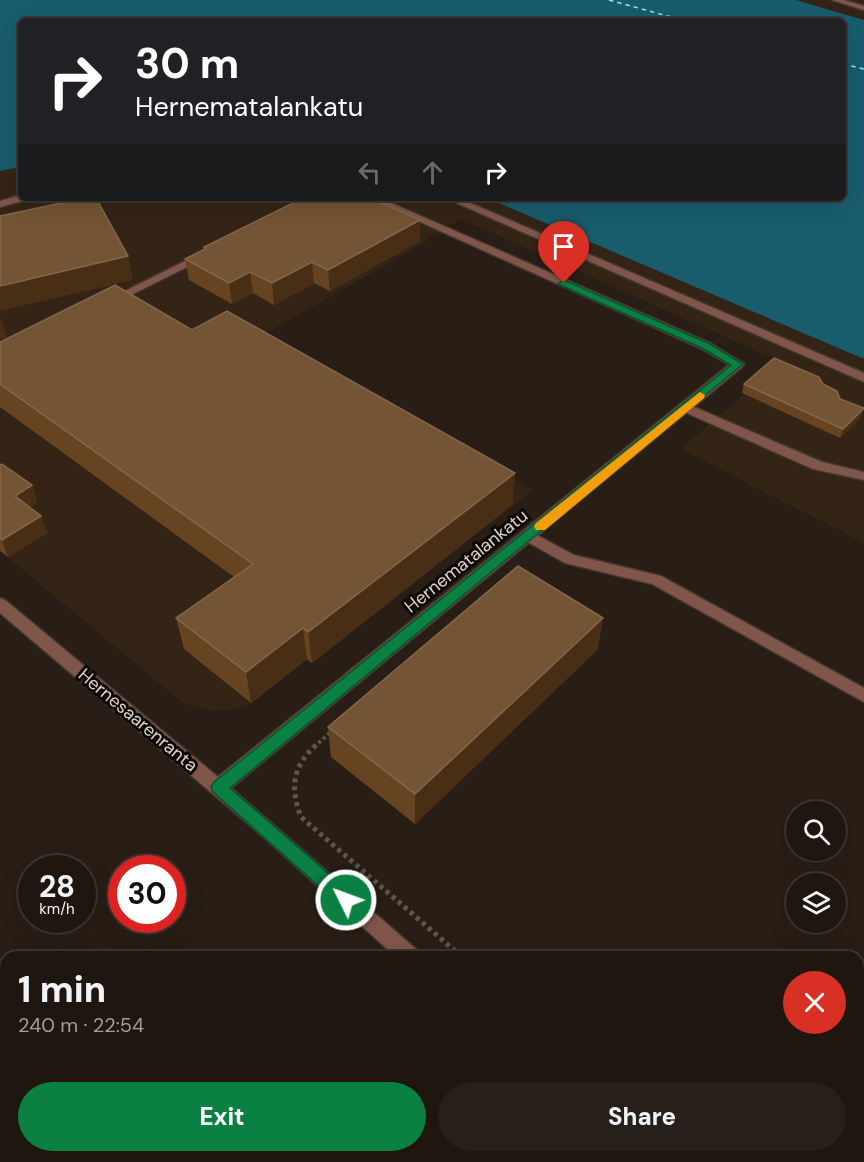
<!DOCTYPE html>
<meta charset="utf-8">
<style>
body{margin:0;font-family:"DM Sans",sans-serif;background:#271f19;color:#f1f3f6;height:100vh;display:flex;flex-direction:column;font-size:22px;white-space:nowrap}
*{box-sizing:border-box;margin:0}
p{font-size:20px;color:#a19f9f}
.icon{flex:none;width:33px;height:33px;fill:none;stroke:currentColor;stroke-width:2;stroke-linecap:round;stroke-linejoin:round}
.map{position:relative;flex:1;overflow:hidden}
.details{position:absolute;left:0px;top:951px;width:864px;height:212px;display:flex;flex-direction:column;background:#1f1610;border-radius:18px 18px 0 0;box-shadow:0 6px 24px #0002,0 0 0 2px #3c3530}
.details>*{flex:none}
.guide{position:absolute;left:18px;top:18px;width:828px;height:183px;border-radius:9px;box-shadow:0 6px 24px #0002,0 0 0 2px #3c3530;background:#202124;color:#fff;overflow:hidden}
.tools{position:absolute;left:786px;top:801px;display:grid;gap:12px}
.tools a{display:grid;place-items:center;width:60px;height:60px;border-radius:50%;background:#1f1610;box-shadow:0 6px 24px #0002,0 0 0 2px #3c3530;font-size:30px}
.speed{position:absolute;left:18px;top:855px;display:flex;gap:12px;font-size:30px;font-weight:700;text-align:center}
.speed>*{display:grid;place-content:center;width:78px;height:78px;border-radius:50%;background:#1f1610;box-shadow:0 6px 24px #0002,0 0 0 2px #3c3530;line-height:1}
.speed small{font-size:15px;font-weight:400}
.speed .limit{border:9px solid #d22;background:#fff;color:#111}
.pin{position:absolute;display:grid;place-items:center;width:51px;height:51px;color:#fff;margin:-62px -26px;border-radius:50% 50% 50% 0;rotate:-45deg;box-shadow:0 0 6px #0007}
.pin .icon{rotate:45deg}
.me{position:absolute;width:66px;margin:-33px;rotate:312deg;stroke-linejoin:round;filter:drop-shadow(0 0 4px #0008)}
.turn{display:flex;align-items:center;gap:21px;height:126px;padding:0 18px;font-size:27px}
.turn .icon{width:78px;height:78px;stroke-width:2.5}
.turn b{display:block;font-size:42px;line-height:51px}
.lanes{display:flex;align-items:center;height:57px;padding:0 18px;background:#0003;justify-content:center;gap:30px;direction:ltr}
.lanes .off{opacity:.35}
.round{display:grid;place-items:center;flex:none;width:63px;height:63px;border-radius:32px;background:#271f19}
.head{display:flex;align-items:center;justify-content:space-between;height:102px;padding:0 18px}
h1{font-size:36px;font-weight:800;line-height:45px}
.button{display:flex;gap:12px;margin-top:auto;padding:12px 18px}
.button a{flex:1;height:69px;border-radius:36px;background:#0b8043;color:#fff;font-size:24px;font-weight:800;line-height:69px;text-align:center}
.button a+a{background:#271f19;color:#f1f3f6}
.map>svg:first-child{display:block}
.built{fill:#332416}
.water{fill:#185c6e}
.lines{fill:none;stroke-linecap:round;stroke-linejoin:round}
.ferry{stroke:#95e1f8;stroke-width:1.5;stroke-dasharray:4.5 4;stroke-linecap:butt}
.lane-casing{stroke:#42382f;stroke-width:3}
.street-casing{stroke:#42382f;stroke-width:3}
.path-far1{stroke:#5f554d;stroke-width:4;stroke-dasharray:3 3;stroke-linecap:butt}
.path{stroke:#5f554d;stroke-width:5;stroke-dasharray:4 4;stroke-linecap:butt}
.lane{fill:#7f5649;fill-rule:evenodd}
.street{fill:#7f5649;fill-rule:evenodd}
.wall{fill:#664421}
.shaded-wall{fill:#482e14}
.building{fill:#735434;stroke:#83684c;stroke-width:1.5}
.route{fill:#0b8043;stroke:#07532c;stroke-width:1.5}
.slow{fill:#f59e0b}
.labels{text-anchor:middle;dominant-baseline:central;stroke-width:6;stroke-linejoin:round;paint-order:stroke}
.street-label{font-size:18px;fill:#dcd5ce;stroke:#0e0906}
</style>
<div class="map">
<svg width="864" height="1162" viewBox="0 0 864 1162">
<rect width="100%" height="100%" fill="#291e15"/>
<g class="built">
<polygon points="796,0 864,0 864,20 851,16"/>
<polygon points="21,167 21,198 487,198 864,359 864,543 681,449 782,362 461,219 427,238 426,242 261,336 533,490 312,663 306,660 251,703 232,710 215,710 198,708 182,702 0,551 0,171"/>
</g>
<polygon class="water" points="0,0 796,0 864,20 864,359 487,198 843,198 843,21 21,21 21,167 0,171"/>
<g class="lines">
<g class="ferry">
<polyline points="609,0 686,21"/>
<polyline points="843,64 864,69"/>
</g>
<defs>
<g id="lane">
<polygon points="832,0 844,0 864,6 864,10"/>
<polygon points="21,195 21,198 27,198 26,200 0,207 0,201"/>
<polygon points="367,198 380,198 710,343 744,364 738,368 734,367 702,349"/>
<polygon points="445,198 459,198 864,373 864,382"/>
<polygon points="203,252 208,255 207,257 115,303 111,304 105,301"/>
<polygon points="685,403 822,462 864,472 864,480 813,469 680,410 679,407 680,404"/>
<polygon points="529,531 574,555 661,576 864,688 864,702 652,584 565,563 524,540 522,536 524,532"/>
</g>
<g id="street">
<polygon points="738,360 744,364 742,367 231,788 417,950 420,957 396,957 260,834 0,613 0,598 5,600 218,777 734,361"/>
<polygon points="475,1156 500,1156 498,1162 473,1162"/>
<polygon points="626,1156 652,1156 654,1162 628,1162"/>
</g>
</defs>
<use href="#lane" class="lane-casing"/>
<use href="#street" class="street-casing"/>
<polyline class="path-far1" points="314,747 331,732"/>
<g class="path">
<path d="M316,745C292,767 290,788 301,817L462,957"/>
<polyline points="690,1156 697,1162"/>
</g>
<use href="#lane" class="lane"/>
<use href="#street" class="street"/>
</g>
<g class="wall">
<polygon points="420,241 330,291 314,283 274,305 253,293 232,304 189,280 185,259"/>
<polygon points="192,330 513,504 312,663 307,659 251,703 184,649 176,618 234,577 0,407 0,342"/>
<polygon points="744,384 823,384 861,417 840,438 742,393"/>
<polygon points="0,465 32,485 37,503 30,507 41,516 47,533 8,557 0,551"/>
<polygon points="598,649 415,824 331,757 328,727"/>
</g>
<g class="shaded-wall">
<polygon points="420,220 420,241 330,291 328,270"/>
<polygon points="128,256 133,280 0,311 0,286"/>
<polygon points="312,262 314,283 274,305 272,283"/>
<polygon points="250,272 253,293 232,304 229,283"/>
<polygon points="0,316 7,337 0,339"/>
<polygon points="864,408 861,417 840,438 843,429"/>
<polygon points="515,473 513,504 312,663 308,632"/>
<polygon points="32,485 37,503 21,513 15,496"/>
<polygon points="41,516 47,533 8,557 2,540"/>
<polygon points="603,618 598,649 415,824 415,794"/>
<polygon points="303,628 307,659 251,703 246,672"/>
</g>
<g class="building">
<polygon points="85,198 96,198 128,256 0,286 0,216"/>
<polygon points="303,198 371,198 420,220 328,270 312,262 272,283 250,272 229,283 185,259 205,249 204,247"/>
<polygon points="115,285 192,330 227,311 515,473 308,632 303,628 246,672 176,618 253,564 0,384 0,342"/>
<polygon points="774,358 819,377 823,384 837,391 840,399 864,408 843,429 744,384"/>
<polygon points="2,464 32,485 15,496 41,516 2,540 0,538 0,465"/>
<polygon points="518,566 603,618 415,794 328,727"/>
</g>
<polygon class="route" points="564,280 710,344 743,364 230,788 352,894 355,900 352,905 346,908 340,905 213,792 211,788 213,783 731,365 702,348 560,285 559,283"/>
<polygon class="slow" points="700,392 705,395 704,398 545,530 536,530 534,526 536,523"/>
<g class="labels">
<g class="street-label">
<text transform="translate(466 561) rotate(-39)">Hernematalankatu</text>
<text transform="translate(138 720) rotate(40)">Hernesaarenranta</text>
</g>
</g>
</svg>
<div class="tools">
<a><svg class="icon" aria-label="search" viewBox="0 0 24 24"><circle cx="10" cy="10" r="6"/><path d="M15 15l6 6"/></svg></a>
<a><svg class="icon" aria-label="layers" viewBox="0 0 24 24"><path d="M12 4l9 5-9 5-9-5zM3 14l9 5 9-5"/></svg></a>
</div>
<div class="speed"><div>28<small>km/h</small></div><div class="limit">30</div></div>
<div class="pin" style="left:564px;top:283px;background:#d93025"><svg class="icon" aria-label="arrive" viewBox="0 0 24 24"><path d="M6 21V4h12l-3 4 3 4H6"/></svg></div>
<svg class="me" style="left:346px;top:900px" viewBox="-20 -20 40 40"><circle r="17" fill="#0b8043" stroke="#fff" stroke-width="3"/><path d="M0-11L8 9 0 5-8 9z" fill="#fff"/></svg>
<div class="guide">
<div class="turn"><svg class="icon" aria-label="right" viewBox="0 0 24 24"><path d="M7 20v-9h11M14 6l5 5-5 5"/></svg><div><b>30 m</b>Hernematalankatu</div></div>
<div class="lanes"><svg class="icon off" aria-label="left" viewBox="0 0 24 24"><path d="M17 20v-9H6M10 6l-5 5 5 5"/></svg><svg class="icon off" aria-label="ahead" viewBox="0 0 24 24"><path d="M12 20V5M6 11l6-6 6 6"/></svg><svg class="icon" aria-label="right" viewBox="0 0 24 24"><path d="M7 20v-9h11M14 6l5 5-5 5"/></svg></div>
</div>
<section class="details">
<div class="head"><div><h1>1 min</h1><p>240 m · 22:54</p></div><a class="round" style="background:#d93025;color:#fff"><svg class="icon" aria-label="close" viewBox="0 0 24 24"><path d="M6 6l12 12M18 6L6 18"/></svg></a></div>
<div class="button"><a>Exit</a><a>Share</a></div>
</section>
</div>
